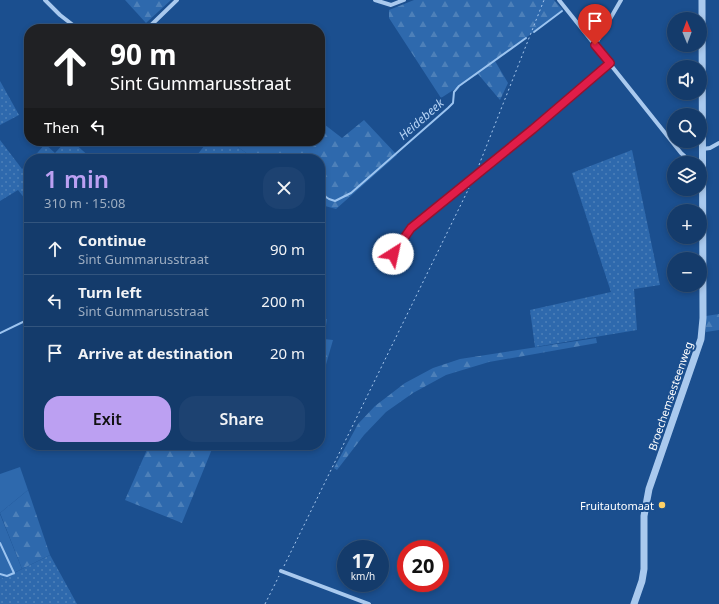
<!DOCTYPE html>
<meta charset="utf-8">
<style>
body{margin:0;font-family:"Noto Sans",sans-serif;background:#1d4271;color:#f1f3f6;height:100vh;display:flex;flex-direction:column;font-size:15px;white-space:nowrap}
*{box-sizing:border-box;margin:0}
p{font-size:13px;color:#9dadc1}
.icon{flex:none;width:22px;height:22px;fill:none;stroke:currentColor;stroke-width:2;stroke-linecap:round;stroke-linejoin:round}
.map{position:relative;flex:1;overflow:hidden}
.details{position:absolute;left:24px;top:154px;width:301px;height:296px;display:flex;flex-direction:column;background:#143b6b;border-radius:16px;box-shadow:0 2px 6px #0003,0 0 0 1px #33557e}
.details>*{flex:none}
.guide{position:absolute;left:24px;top:24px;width:301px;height:122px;border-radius:16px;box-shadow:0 2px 6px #0003,0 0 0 1px #33557e;background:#202124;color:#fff;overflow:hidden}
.needle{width:26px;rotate:359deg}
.fabs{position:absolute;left:667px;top:12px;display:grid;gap:8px}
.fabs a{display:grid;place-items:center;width:40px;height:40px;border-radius:50%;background:#143b6b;box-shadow:0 2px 6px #0003,0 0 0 1px #33557e;font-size:20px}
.speed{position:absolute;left:337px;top:540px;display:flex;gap:8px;font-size:20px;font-weight:700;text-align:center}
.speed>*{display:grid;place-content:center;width:52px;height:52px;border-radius:50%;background:#143b6b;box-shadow:0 2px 6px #0003,0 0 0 1px #33557e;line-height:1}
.speed small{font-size:10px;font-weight:400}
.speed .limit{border:6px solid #d22;background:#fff;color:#111}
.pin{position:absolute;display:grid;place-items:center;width:34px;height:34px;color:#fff;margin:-41px -17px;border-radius:50% 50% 50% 0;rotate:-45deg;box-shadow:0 0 4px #0007}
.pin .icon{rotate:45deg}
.me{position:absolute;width:44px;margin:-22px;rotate:35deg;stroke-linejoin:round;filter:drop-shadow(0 0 3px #0008)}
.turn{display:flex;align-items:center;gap:14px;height:84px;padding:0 20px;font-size:18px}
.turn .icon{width:52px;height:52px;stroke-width:2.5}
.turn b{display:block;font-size:28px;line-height:34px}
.then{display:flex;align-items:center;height:38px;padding:0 20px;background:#0003;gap:8px;font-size:15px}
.round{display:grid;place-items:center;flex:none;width:42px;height:42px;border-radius:16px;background:#1d4271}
.headline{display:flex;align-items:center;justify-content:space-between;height:68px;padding:0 20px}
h1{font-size:24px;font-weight:600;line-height:30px;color:#bca0f2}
.button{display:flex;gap:8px;margin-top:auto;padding:8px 20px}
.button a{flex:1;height:46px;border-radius:16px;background:#bca0f2;color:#111;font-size:16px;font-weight:600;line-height:46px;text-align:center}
.button a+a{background:#1d4271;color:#f1f3f6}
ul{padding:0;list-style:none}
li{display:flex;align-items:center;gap:12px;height:52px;padding:0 20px;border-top:1px solid #33557e}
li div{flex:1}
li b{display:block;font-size:15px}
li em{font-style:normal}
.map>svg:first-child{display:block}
.grass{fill:url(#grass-dots)}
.forest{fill:url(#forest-firs)}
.garden{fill:#2e69ad}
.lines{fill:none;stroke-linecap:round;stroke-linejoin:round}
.stream{stroke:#9cc4f0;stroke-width:2}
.path{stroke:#a9c9ee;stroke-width:1;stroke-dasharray:2 3;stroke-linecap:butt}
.service{stroke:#a9c9ee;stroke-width:3}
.minor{stroke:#a9c9ee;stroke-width:4}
.tertiary{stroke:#a9c9ee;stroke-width:7}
.route-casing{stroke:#92132f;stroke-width:10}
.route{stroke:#e11d48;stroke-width:7}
.poi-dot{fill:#ffd166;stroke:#1b4f8f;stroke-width:1.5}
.labels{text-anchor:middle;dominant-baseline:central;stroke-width:4;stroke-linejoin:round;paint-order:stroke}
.street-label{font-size:11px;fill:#fff;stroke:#1b4f8f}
.poi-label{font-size:11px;fill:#fff;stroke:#1b4f8f;text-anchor:end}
.water-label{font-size:12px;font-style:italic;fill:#b5d3f5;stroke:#1b4f8f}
</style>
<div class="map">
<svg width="719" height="604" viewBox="0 0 719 604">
<defs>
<pattern id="grass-dots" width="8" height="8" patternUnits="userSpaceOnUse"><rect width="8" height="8" fill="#2e69ad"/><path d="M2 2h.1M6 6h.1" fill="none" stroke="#4d80b9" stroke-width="1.8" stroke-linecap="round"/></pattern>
<pattern id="forest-firs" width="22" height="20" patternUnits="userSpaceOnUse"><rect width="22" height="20" fill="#2e69ad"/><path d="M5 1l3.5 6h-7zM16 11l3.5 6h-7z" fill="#4d80b9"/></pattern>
</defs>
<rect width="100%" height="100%" fill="#1b4f8f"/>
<g class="grass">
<polygon points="0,81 19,115 0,125"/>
<polygon points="0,140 22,169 29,163 29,204 18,190 0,201"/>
<polygon points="66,141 72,141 92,159 32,159 45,144 55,153"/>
<polygon points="208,141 229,141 255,159 194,159"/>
<polygon points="632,150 660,285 634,289 637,330 535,347 530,310 611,292 572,173"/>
<polygon points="50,555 77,604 0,604 0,579 14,573"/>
</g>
<g class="forest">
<polygon points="125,0 171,0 146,23"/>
<polygon points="414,0 554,0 563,10 495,61 508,83 500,100 478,74 441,98 389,18 389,10"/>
<polygon points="364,120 397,155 336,209 325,206 320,202 320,159 255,159 229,141 320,141 320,121 342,138"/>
<polygon points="719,314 719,330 706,332 706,316"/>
<polygon points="320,319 327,319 324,339 333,340 325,368 321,366 324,348 320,347"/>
<polygon points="596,338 597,343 489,362 446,375 413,393 386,412 364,435 337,470 334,468 358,424 375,406 405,383 433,368 460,359"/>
<polygon points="149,445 201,445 212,449 182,523 125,500"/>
<polygon points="28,490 50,555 22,569 0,513"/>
</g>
<g class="garden">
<polygon points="20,467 28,490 0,513 0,474"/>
<polygon points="0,514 22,569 0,579"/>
</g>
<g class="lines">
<g class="stream">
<polyline points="534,32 562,11"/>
<polyline points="320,193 329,199 335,201 351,193 448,108 453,103 454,92 459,86 526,38"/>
<polyline points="0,333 29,319"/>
<polyline points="0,543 14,573 7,576 0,574"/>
</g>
<g class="path">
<polyline points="479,165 544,0"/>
<polyline points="284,566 469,188"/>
<polyline points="265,604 279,576"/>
</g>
<polyline class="service" points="393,254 411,228 456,191"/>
<g class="minor">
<polyline points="45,0 60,15 78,29"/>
<polyline points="375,0 391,5 404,0"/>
<polyline points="559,0 681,153 690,161 703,163"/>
<polyline points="147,29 177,0"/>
<polyline points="595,45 621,0"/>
<polyline points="703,149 710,148 719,143"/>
<polyline points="456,191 533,129 610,63"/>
<polyline points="281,571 369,604"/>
</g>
<polyline class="tertiary" points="634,604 642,581 644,569 644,516 649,489 701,339 703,318 702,0"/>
</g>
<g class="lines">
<defs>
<polyline id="route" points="393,254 411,228 533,129 610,63 595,45"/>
</defs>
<use href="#route" class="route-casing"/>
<use href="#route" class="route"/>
</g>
<circle class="poi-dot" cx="662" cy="505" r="4"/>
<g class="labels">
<g class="street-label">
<text transform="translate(670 396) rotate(-71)">Broechemsesteenweg</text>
</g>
<g class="poi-label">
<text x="654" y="505">Fruitautomaat</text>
</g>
<g class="water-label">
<text transform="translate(421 119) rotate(-41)">Heidebeek</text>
</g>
</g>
</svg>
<div class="fabs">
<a><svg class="needle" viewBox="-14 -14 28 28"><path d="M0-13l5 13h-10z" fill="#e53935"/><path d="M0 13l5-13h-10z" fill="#9dadc1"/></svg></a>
<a><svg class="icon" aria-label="sound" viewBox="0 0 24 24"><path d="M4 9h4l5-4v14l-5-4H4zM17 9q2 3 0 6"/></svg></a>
<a><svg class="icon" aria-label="search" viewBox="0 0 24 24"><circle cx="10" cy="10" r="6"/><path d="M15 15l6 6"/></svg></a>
<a><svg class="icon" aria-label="layers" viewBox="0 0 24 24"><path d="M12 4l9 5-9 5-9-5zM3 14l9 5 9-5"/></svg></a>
<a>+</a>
<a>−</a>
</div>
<div class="speed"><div>17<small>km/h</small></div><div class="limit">20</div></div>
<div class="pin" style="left:595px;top:45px;background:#d93025"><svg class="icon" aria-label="arrive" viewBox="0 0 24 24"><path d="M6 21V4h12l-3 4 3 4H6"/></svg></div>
<svg class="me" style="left:393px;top:254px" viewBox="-20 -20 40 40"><circle r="19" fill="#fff"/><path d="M0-13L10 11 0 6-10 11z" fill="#e11d48"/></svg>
<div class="guide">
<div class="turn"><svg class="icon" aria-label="ahead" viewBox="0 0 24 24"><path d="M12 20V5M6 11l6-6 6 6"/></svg><div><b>90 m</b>Sint Gummarusstraat</div></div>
<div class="then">Then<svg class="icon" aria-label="left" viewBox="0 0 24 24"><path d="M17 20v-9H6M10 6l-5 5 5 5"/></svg></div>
</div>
<section class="details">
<div class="headline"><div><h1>1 min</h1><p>310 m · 15:08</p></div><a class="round"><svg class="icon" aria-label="close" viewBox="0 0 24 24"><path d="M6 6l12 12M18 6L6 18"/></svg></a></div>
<ul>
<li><svg class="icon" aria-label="ahead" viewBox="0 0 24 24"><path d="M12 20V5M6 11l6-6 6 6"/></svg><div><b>Continue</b><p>Sint Gummarusstraat</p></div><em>90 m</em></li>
<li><svg class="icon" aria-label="left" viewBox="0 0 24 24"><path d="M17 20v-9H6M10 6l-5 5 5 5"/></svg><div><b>Turn left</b><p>Sint Gummarusstraat</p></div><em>200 m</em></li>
<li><svg class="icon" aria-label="arrive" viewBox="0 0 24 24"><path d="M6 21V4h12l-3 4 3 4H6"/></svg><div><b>Arrive at destination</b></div><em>20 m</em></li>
</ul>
<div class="button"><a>Exit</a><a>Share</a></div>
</section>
</div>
